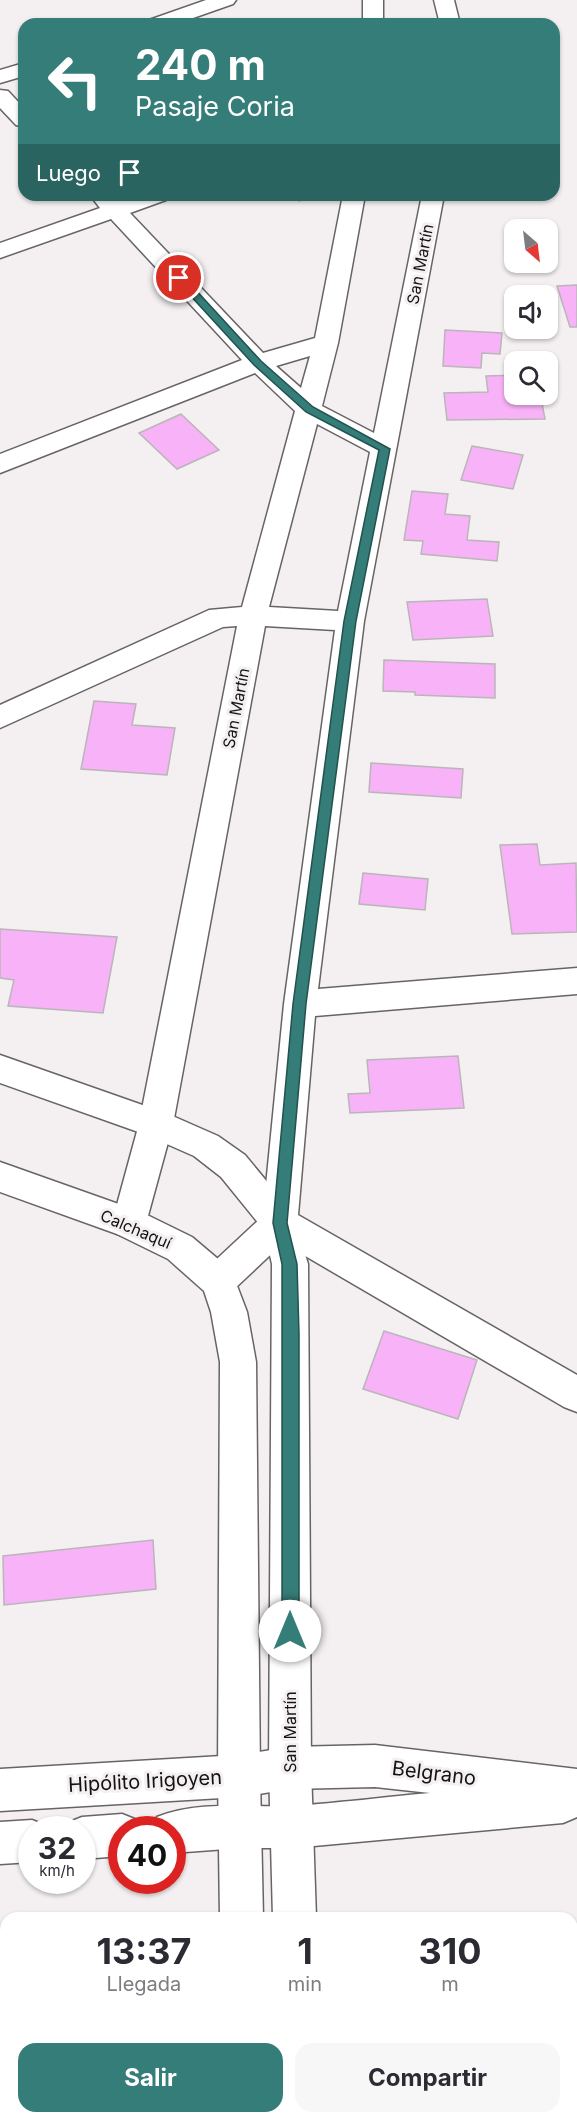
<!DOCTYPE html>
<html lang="es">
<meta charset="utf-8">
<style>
body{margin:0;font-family:Inter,sans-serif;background:#f7f7f7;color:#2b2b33;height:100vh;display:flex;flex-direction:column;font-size:22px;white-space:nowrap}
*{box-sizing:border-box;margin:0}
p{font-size:20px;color:#7c7c81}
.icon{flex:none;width:33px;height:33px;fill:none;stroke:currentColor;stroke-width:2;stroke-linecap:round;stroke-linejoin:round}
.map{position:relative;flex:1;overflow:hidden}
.panel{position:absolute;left:0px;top:1912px;width:578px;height:212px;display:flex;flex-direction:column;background:#fff;border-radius:18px 18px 0 0;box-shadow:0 2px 4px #0004}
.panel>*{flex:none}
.top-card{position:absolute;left:18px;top:18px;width:542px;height:183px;border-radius:18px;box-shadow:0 2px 4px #0004;background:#357d78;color:#fff;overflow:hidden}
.needle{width:39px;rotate:152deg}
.controls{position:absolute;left:504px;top:219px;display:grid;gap:12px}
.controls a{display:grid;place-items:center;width:54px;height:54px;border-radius:12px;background:#fff;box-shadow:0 2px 4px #0004;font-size:30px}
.speed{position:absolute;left:18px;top:1816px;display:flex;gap:12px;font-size:30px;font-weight:700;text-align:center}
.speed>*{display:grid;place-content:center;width:78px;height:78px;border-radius:50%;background:#fff;box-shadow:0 2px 4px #0004;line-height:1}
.speed small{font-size:15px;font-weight:400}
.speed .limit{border:9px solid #d22;background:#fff;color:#111}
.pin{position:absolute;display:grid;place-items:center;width:51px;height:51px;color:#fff;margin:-26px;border:3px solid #fff;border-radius:50%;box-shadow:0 2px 6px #0007}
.me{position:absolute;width:66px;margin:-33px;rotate:0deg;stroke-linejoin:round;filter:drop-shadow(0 0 4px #0008)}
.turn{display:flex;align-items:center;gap:21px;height:126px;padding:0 18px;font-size:27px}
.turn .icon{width:78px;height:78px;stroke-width:2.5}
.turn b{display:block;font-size:42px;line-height:51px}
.then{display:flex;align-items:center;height:57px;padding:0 18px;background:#0003;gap:12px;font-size:22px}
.eta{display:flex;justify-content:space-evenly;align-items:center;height:102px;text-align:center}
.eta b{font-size:36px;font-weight:700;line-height:42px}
.cta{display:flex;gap:12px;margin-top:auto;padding:12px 18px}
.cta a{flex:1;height:69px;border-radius:18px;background:#357d78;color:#fff;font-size:24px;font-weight:700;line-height:69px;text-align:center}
.cta a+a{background:#f7f7f7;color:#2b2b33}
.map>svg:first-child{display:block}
.building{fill:#f8b2f7;stroke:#b9b6b8;stroke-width:1.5}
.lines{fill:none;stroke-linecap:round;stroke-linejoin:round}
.minor-casing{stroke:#686465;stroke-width:3}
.tertiary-casing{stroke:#686465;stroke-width:3}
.minor{fill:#fff;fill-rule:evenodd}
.tertiary{fill:#fff;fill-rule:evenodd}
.route{fill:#357d78;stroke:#22514e;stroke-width:1.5}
.labels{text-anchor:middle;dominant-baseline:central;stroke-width:6;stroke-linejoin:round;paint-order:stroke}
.street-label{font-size:16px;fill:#141313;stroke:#f4f0f1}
.near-street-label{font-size:20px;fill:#141313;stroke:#f4f0f1}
</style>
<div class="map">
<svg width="577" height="2123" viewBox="0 0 577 2123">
<rect width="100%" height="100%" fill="#f4f0f1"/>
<g class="building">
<polygon points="293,195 321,195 299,201"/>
<polygon points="577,285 577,327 570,327 557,286"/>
<polygon points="445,330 502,333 500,354 482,353 481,368 443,366"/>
<polygon points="514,375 514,394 548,394 548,375 550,375 554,397 541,398 545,419 447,420 444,393 488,392 486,376"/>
<polygon points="181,414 219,450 177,469 139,433"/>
<polygon points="472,446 523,455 513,489 461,480"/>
<polygon points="412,491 448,494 445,514 470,516 467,540 499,542 497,561 421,554 423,541 404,540"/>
<polygon points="487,599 493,636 413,640 407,602"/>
<polygon points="384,660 495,664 495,698 415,695 415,692 383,691"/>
<polygon points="94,701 136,704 132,725 175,728 167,775 81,769"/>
<polygon points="371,763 463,769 461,798 369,792"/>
<polygon points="537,844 540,865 576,863 577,932 512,934 500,845"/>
<polygon points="363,873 428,879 425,910 359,904"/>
<polygon points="0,929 117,937 103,1013 8,1006 14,980 0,978"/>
<polygon points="458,1056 464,1108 350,1113 348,1094 370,1093 367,1060"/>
<polygon points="384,1331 477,1360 458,1419 363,1389"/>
<polygon points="153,1540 156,1589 4,1605 3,1556"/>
<polygon points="577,2105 577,2123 497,2123 496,2118 572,2118 572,2106"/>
</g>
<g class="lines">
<defs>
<g id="minor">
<polygon points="206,0 236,0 233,4 176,24 146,24 149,20"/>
<rect x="363" y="0" width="20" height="24"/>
<polygon points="434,0 454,0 460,24 440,24"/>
<polygon points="24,63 24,76 0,83 0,70"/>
<polygon points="0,90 8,91 24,108 24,127 16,125 0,108"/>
<path d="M90,195H114L119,201L136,195H169L166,200L130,213L263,353L315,338L343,195H365L338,343L322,406L374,433L422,195H444L364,621L318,989L577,968V994L315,1016L298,1215L577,1375V1412L564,1407L283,1243L231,1292L218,1297L205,1292L200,1281L205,1270L263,1216L284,1004L335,630L265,626L173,1124L146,1223L141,1234L129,1238L117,1234L112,1223L139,1124L237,626L223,627L0,728V705L209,610L242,607L295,411L255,373L0,473V454L242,360L111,219L0,258V243L100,208ZM310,356L301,388L276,366ZM317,424L370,452L338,611L269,607Z"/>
<path d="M375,1745L577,1769V1817L563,1823L292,1848H240L172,1853V1830H152L157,1817C199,1800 249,1808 293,1806C339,1803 385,1797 430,1793L375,1787L290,1789L239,1797L0,1811V1769L239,1755L290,1747Z"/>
<polygon points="122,1814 137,1820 141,1830 122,1830 122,1856 82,1859 82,1830 64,1830 67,1823 82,1817"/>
<polygon points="32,1820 47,1826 49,1830 32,1830 32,1862 0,1864 0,1822"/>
</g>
<g id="tertiary">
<polygon points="0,1055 168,1114 218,1136 245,1155 292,1212 308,1264 311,1768 316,1918 273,1918 269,1768 272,1264 264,1230 221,1177 194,1156 144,1134 0,1083"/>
<polygon points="0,1162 141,1212 192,1237 231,1270 247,1312 256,1362 260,1776 263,1918 220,1918 218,1776 220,1362 211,1312 204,1291 168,1259 117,1234 0,1192"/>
<rect x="223" y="2118" width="46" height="5"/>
<polygon points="279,2118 325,2118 326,2123 280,2123"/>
</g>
</defs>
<use href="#minor" class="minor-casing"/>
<use href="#tertiary" class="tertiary-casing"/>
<use href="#minor" class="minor"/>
<use href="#tertiary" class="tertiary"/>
</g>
<polygon class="route" points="176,276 183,276 261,361 313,407 390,449 356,621 306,1004 287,1223 297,1264 299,1334 299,1631 296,1637 290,1639 285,1637 282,1631 282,1264 273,1223 293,1004 344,621 379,450 306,412 254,365 176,280"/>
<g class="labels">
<g class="street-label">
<text transform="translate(420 264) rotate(-79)">San Martín</text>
<text transform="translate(236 708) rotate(-79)">San Martín</text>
<text transform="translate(136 1229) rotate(23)">Calchaquí</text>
<text transform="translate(290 1732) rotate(-90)">San Martín</text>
</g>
<g class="near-street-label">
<text transform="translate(434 1773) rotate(7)">Belgrano</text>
<text transform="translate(145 1781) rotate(-3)">Hipólito Irigoyen</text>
</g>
</g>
</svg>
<div class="controls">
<a><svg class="needle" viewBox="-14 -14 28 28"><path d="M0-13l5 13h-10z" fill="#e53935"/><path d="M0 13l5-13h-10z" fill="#7c7c81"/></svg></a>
<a><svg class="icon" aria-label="sound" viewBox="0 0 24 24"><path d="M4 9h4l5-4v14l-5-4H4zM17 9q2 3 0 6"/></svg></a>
<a><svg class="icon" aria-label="search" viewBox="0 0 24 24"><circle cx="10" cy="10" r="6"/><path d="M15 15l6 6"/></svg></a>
</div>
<div class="speed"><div>32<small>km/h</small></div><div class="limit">40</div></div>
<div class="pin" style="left:179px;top:278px;background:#d93025"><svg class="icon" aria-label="arrive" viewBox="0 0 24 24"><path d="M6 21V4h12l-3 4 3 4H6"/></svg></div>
<svg class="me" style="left:290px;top:1631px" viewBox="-20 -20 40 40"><circle r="19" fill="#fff"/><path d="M0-13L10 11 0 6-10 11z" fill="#357d78"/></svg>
<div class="top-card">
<div class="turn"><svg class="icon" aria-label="left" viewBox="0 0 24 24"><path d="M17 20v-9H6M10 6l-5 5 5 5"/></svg><div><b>240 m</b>Pasaje Coria</div></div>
<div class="then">Luego<svg class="icon" aria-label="arrive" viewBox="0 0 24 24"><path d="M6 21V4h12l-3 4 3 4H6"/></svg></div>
</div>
<section class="panel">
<div class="eta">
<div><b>13:37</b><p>Llegada</p></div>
<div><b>1</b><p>min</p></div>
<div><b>310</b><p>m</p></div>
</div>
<div class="cta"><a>Salir</a><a>Compartir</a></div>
</section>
</div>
